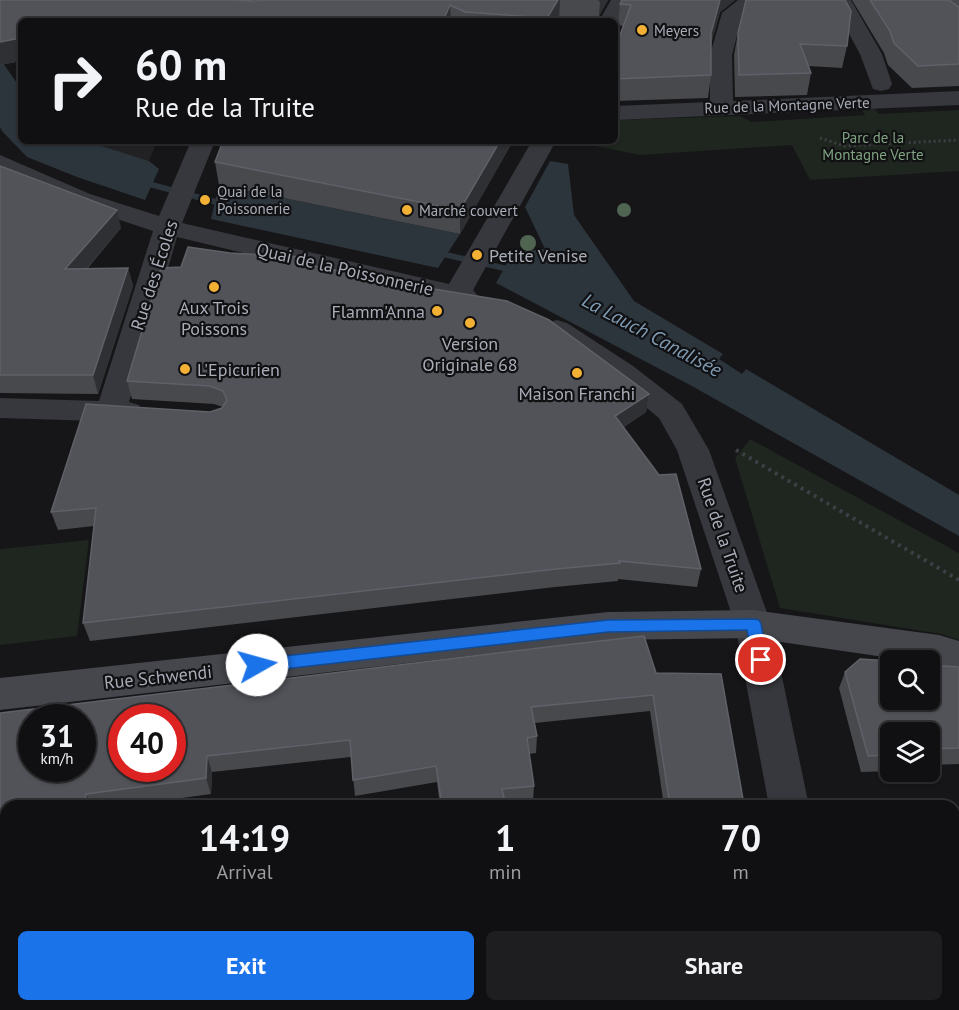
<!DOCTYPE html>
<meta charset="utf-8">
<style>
body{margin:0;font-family:"PT Sans",sans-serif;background:#1e1e20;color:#f1f3f6;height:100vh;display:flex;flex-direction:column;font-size:22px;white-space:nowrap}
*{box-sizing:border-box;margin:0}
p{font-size:20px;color:#9c9d9f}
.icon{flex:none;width:33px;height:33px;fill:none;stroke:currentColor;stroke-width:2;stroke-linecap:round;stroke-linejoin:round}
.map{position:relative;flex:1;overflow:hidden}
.sheet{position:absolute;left:0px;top:800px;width:960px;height:212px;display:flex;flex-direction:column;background:#101012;border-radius:18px 18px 0 0;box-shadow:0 2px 4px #0004,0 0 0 2px #303032}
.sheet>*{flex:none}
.top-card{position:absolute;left:18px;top:18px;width:600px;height:126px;border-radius:9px;box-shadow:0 2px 4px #0004,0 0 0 2px #303032;background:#101012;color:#f1f3f6;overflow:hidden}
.buttons{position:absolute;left:880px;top:650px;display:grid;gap:12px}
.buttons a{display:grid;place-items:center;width:60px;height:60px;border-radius:9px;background:#101012;box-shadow:0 2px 4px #0004,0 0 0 2px #303032;font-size:30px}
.speed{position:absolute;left:18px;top:704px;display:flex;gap:12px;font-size:30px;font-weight:700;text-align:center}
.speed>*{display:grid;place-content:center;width:78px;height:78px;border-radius:50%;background:#101012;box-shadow:0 2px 4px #0004,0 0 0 2px #303032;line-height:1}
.speed small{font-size:15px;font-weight:400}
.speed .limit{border:9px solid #d22;background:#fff;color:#111}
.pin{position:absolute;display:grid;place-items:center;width:51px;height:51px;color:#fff;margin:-26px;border:3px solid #fff;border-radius:50%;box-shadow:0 2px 6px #0007}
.me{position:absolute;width:66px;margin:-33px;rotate:83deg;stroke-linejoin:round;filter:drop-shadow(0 0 4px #0008)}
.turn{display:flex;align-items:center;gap:21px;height:126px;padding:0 18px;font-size:27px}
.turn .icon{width:78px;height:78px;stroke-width:2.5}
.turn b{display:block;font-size:42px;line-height:51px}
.eta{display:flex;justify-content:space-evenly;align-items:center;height:102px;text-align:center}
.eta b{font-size:36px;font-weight:800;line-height:42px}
.primary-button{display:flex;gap:12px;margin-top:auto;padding:12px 18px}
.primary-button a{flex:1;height:69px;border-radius:9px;background:#1a73e8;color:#fff;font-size:24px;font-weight:800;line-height:69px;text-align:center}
.primary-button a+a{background:#1e1e20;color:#f1f3f6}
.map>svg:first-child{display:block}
.built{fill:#222225}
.green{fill:#1e261f}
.water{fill:#2c353c}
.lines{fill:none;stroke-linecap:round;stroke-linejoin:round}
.stream{fill:#2c353c;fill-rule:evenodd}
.path-far1{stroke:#3d3f44;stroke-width:3;stroke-dasharray:2 3;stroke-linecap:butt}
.path{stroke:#3d3f44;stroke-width:4;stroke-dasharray:3 4.5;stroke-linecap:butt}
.street{fill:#37383d;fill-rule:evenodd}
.secondary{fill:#45474d;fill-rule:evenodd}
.tree{fill:#506452}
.wall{fill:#47494d}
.shaded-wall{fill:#2f3033}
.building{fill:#525359;stroke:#5f6168;stroke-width:1.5;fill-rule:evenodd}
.route{fill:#1a73e8;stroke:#114b97;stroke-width:1.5}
.poi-dot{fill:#f2b134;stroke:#111113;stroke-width:2}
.labels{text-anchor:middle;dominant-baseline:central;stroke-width:4.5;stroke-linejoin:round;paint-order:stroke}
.far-poi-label{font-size:15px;fill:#a8adb8;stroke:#111113;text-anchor:start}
.far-street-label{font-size:15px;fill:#a8adb8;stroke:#111113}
.far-park-label{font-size:15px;fill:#7fa381;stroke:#111113}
.poi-label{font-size:18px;fill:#a8adb8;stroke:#111113}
.street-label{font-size:18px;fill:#a8adb8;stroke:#111113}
.water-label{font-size:20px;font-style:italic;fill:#7f9bb3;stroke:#111113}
</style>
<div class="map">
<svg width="959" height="1010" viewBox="0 0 959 1010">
<rect width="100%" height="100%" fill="#161618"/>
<polygon class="built" points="86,141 157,141 149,161"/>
<g class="green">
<polygon points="862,109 875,109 879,114 959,110 959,171 810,180 792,145 640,155 581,143 615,141 615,120 740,116 752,122 865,115"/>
<polygon points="750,439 959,553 959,640 941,634 780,608 735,458"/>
<polygon points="89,540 77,636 0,645 0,549"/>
</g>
<g class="water">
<polygon points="0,44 3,63 21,89 21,141 86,141 149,161 159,169 145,200 77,177 27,157 2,131 0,127"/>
<polygon points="550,161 568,164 574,215 634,301 723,354 719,359 742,374 746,369 959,495 959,536 690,385 496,283 513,252 545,249 525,207"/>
<polygon points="219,185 460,234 438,268 211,219"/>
</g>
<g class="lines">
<g class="stream">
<polygon points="134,177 235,204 236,206 231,209 130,182 130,178"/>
<polygon points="429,248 521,269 527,272 521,275 425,253 424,251"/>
</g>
<polyline class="path-far1" points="820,138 845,146 959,140"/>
<polyline class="path" points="736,450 959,580"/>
<g class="street">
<polygon points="611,0 631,0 615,26 615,21 599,21"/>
<polygon points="738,0 762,0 742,16 732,55 733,101 959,91 959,105 615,120 615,106 710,102 710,55 722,13"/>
<polygon points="831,0 851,0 882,54 892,84 889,89 881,91 873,89 860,54"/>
<polygon points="191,141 215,141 182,223 449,284 532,141 556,141 473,290 478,296 474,302 456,304 177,237 129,402 139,405 143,412 139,419 128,422 0,418 0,398 99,401 153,231 72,204 0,171 0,155 90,194 159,216"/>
<polygon points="557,320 567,323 633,366 682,404 709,450 771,624 809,806 769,806 735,624 677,450 659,418 613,380 547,335 543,329 547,323"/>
<rect x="787" y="1005" width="46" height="5"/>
</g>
<g class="secondary">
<polygon points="753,610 939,635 959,641 959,671 930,664 930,660 905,660 753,638 608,640 0,710 0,678 608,612"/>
<polygon points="954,921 959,922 959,964 954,963"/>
<polygon points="6,964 6,1005 17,1005 0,1010 0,965"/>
</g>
</g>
<g class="tree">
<circle cx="624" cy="210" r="7"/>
<circle cx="528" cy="243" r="8"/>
</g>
<g class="wall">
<polygon points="0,0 245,0 245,1 257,1 258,0 608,0 599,16 599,21 581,21 559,18 557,21 21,21 21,61 0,65"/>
<polygon points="622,0 735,0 720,12 711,44 711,75 708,98 615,101 615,49 623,26 618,25 620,4"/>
<polygon points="852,0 959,0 959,86 912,88 888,65 884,53"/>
<polygon points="738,33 847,46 842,68 809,66 811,73 807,95 735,97 734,55"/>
<polygon points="513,141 460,234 219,185 215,162"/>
<polygon points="0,166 121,228 87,269 128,268 133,286 98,394 0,393"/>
<polygon points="230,253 304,257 305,264 356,276 649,394 646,412 624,427 701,569 697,587 618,579 618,581 555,587 90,641 83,623 94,526 58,530 51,512 210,412 222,408 223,407 214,404 132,399 127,381 181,267"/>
<polygon points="959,667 959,764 930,765 930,732 891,732 891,771 861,772 839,688 845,672"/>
<polygon points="656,673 743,799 741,806 664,806 650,711 535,723 537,736 536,753 529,754 534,786 533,802 505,804 506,806 440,806 437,782 355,796 351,757 212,772 211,794 124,806 6,806 6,949 0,950 0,713"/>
</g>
<g class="shaded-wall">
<polygon points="558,0 560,0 559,18 557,21 547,21 547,18"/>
<polygon points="598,0 608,0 599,16 600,2"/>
<polygon points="720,0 735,0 720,12 708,55 711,33"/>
<polygon points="450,5 451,21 443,21"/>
<polygon points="21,38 21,61 0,65 0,42"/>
<polygon points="500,141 513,141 460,234 460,210"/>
<polygon points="117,210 121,228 70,288 65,269"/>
<polygon points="128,268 133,286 98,394 93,375"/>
<polygon points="649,394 646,412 613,434 615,416"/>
<polygon points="207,756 212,772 211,794 206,778"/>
<polygon points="86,794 92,806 85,806"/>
</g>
<g class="building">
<polygon points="0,0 234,0 257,1 258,0 558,0 547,18 465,12 450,5 443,21 21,21 21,38 0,42"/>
<polygon points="622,0 720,0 711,33 711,75 615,79 615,49 631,5 620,4"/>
<polygon points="746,0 845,0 851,11 847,46 800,44 811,73 739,75 738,33"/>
<polygon points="870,0 949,0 957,6 959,7 959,64 918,66 894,43 890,31"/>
<polygon points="223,141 500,141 460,210 215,162"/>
<polygon points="0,166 117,210 65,269 128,268 93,375 0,375"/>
<polygon points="188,247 230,253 304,257 303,264 356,274 355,276 507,301 549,320 649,394 615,416 659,475 676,474 701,569 619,561 620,563 556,569 83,623 96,508 51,512 86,404 210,412 222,408 227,400 223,391 210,386 127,381 161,268 181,267"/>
<path d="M644,636L656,673L721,674L743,799H669L653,695L531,707L537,736L527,738L534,786L502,789L506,806H442L436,766L353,780L350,740L207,756L206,778L86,794L85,806H6V933L0,934V713L556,646ZM32,717H82V768H32ZM122,717H172V768H122Z"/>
<polygon points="860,659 891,661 891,699 930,699 930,665 959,667 959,748 930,749 930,732 891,732 891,755 868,756 845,672"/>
<polygon points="300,1005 508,1005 509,1010 301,1010"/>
<polygon points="139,1008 139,1010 127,1010"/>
</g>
<polygon class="route" points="753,619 759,620 761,624 768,660 766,664 761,666 755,664 753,660 747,630 608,632 257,672 252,670 250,665 252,661 257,659 608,620"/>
<g class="poi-dot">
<circle cx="642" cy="30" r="6"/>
<circle cx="205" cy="200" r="6"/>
<circle cx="407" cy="210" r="6"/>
<circle cx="477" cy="255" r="6"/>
<circle cx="214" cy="287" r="6"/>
<circle cx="437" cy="311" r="6"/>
<circle cx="470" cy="323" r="6"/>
<circle cx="185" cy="369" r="6"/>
<circle cx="577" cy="373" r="6"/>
</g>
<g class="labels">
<g class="far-poi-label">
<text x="654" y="30">Meyers</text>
<text x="217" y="191">Quai de la<tspan x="217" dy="17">Poissonerie</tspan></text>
<text x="419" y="210">Marché couvert</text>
</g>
<g class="far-street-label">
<text transform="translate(787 105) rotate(-2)">Rue de la Montagne Verte</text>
</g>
<g class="far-park-label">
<text x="873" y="137">Parc de la<tspan x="873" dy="17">Montagne Verte</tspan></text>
</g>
<g class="poi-label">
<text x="489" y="255" text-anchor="start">Petite Venise</text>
<text x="214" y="307">Aux Trois<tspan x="214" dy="21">Poissons</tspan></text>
<text x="425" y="311" text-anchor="end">Flamm'Anna</text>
<text x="470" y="343">Version<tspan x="470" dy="21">Originale 68</tspan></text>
<text x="197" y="369" text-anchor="start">L'Epicurien</text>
<text x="577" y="393">Maison Franchi</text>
</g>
<g class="street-label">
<text transform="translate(345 269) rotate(13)">Quai de la Poissonnerie</text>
<text transform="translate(154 275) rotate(-72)">Rue des Écoles</text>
<text transform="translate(723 535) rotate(71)">Rue de la Truite</text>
<text transform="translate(158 677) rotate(-6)">Rue Schwendi</text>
</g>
<g class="water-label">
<text transform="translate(652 335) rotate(28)">La Lauch Canalisée</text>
</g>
</g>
</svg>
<div class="buttons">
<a><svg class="icon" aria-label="search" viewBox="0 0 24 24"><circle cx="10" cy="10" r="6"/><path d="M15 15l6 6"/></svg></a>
<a><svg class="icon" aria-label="layers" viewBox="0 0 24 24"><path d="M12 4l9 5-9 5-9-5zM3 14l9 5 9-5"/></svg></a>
</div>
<div class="speed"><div>31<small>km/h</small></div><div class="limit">40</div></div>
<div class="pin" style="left:761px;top:660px;background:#d93025"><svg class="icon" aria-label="arrive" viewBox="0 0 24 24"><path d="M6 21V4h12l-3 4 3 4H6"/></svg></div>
<svg class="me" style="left:257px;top:665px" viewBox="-20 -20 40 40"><circle r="19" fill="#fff"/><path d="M0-13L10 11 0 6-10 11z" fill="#1a73e8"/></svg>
<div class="top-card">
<div class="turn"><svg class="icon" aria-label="right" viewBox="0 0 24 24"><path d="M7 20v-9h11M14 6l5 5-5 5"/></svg><div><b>60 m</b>Rue de la Truite</div></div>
</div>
<section class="sheet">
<div class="eta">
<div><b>14:19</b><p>Arrival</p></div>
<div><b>1</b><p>min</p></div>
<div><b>70</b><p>m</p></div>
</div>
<div class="primary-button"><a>Exit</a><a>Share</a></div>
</section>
</div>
